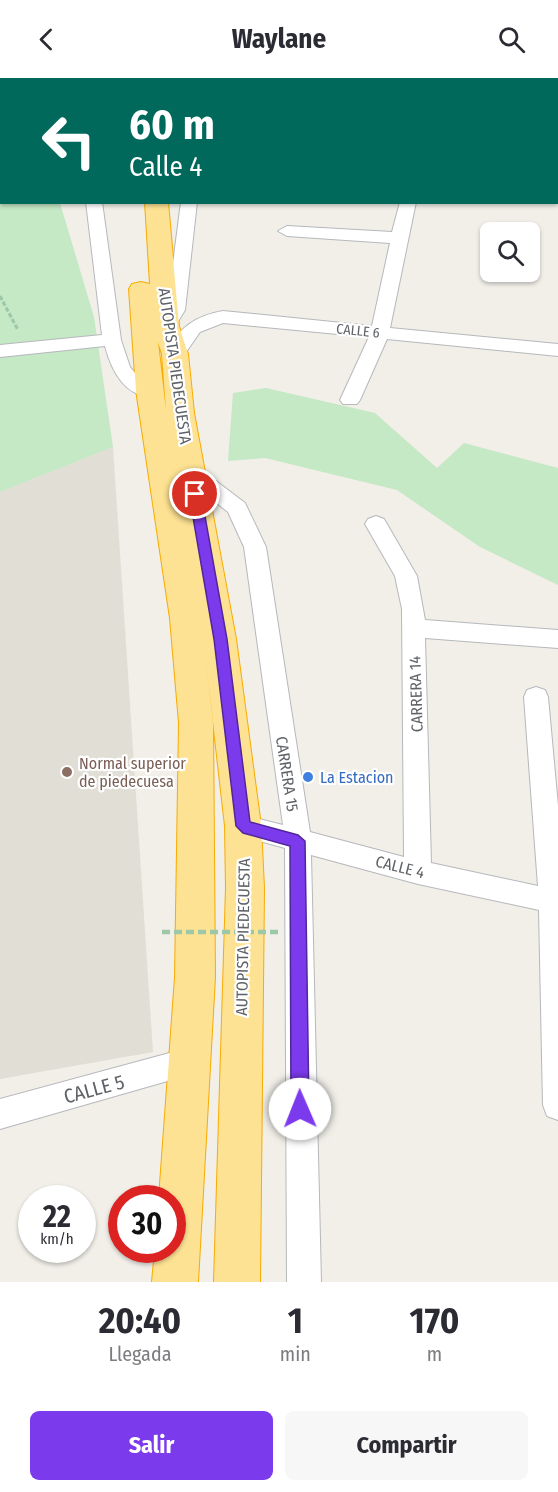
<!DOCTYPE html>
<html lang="es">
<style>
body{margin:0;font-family:"Fira Sans Condensed",sans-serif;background:#f7f7f7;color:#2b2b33;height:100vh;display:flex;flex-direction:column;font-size:22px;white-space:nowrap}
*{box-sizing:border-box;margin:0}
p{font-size:20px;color:#7c7c81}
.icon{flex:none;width:33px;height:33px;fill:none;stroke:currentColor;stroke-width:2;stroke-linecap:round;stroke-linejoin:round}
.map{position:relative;height:1204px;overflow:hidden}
.details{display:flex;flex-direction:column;background:#fff;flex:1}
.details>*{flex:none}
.guide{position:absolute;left:0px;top:0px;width:558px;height:126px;box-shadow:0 2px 4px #0004;background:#00695c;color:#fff;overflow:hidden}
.tools{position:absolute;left:480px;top:144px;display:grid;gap:12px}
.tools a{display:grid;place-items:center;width:60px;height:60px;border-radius:9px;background:#fff;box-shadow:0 2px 4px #0004;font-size:30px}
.speed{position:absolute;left:18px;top:1107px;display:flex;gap:12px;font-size:30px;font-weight:700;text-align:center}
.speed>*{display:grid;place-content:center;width:78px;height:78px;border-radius:50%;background:#fff;box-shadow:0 2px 4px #0004;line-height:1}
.speed small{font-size:15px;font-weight:400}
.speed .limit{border:9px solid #d22;background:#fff;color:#111}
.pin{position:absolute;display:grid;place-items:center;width:51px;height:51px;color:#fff;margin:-26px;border:3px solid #fff;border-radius:50%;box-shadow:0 2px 6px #0007}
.me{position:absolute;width:66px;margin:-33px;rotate:359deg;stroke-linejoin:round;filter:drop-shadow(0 0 4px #0008)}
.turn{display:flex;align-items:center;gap:21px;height:126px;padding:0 30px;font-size:27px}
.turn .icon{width:78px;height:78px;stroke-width:2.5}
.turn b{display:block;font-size:42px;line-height:51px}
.eta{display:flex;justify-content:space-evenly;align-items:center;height:102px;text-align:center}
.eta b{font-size:36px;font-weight:700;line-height:42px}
.action{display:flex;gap:12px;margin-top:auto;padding:12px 30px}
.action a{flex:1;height:69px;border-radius:9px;background:#7c3aed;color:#fff;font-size:24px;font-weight:700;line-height:69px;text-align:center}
.action a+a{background:#f7f7f7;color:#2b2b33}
header{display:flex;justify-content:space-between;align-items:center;height:78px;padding:0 30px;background:#fff;font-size:27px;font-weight:700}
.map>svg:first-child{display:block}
.education{fill:#e1ded6}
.green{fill:#c5e8c5}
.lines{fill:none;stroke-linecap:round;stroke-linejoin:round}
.street-casing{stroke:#b5b8bc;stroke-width:2}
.highway-casing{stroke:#f9ab00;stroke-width:2}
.path{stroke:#9cc7a9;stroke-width:3;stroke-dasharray:4.5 2;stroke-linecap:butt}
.street{fill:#fff;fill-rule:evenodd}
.highway{fill:#fde293;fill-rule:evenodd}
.path-bridge{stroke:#9cc7a9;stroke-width:4.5;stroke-dasharray:8 4;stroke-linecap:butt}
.route{fill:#7c3aed;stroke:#51269a;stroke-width:1.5}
.education-dot{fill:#8d6e63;stroke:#fff;stroke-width:2}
.shop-dot{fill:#3f7fe0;stroke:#fff;stroke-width:2}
.labels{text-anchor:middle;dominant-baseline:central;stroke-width:4.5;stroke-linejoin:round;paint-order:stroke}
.far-street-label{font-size:14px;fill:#5f6368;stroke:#fff}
.street-label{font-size:16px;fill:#5f6368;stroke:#fff}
.education-label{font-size:16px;fill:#785e54;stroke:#fff;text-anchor:start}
.shop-label{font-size:16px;fill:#366cbe;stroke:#fff;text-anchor:start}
.near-street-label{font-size:20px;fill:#5f6368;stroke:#fff}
</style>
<header><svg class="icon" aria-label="back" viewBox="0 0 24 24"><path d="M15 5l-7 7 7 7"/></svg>Waylane<svg class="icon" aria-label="search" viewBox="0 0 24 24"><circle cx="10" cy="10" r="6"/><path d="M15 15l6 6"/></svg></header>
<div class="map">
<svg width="558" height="1204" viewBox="0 0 558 1204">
<rect width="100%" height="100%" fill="#f1efe8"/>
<polygon class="education" points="113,369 153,974 0,1001 0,414"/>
<g class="green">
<polygon points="0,54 2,124 60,125 94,239 113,369 0,414"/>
<polygon points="266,310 375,335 437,390 464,365 558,390 558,507 480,469 397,412 265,380 228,383 233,315"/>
</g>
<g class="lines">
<defs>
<g id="street">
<rect x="187" y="0" width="14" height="2"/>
<rect x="424" y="0" width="14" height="2"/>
<rect x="0" y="39" width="2" height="10"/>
<rect x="556" y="101" width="2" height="10"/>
<path d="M86,124H102L121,262L130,289L140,301L156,308L159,312L156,316C126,324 111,291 105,268L0,279V267L102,257Z"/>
<polygon points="181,124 197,124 185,232 173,252 166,254 157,248 167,232"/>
<path d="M400,124H416L390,250L558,266V278L387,261L360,322L357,326H343L340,322L369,259L223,245L200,254L182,280L175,282L165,276C179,250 194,238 223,233L372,248L390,165L287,158L278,153L287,148L392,154Z"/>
<polygon points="192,388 199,390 245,425 266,469 310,754 404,779 402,531 395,498 365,446 368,441 376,438 384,441 417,498 425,542 558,552 558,570 425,560 431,785 538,808 524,619 527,612 536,609 545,612 548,619 558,728 558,1042 547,1038 543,1027 539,832 418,806 311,777 321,1204 287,1204 285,770 234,756 230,748 234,740 243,737 283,747 244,469 228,434 185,400 182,395 185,390"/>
<polygon points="188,970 199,974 203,984 199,994 0,1051 0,1021"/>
</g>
<g id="highway">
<rect x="132" y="0" width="20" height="2"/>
<rect x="156" y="0" width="20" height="2"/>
<path d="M145,124H168L179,248L188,276L194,335L236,561L261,748L264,810L260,1204H214L226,810L225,748L206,582L213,645L215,899L198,1204H152L155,1172H172V1120H159L175,899L179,645L170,540L136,312L129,211L132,206L141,204L150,206ZM158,264L162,276L166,333Z"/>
</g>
</defs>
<use href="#street" class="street-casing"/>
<use href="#highway" class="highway-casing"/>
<polyline class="path" points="0,218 18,252"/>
<use href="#street" class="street"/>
<use href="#highway" class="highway"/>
<polyline class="path-bridge" points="162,854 280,854"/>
</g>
<polygon class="route" points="195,412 201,416 227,561 250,744 298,757 305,763 309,1031 306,1037 300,1040 294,1037 291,1031 290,768 243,755 236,748 214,561 189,416"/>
<circle class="education-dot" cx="67" cy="694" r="6"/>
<circle class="shop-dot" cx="308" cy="699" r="6"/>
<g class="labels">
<g class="far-street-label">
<text transform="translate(358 253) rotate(6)">CALLE 6</text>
</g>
<g class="street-label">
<text transform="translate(175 288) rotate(82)">AUTOPISTA PIEDECUESTA</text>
<text transform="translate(416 616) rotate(-92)">CARRERA 14</text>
<text transform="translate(287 696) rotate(81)">CARRERA 15</text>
<text transform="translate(400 789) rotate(14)">CALLE 4</text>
<text transform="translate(243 859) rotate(-89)">AUTOPISTA PIEDECUESTA</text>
</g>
<g class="education-label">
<text x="79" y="685">Normal superior<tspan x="79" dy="18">de piedecuesa</tspan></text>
</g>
<g class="shop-label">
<text x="320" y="699">La Estacion</text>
</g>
<g class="near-street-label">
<text transform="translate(94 1011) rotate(-15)">CALLE 5</text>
</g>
</g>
</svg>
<div class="tools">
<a><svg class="icon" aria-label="search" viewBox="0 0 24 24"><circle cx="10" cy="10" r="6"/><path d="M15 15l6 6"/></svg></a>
</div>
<div class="speed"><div>22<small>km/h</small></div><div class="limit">30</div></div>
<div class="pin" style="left:195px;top:416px;background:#d93025"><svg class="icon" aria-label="arrive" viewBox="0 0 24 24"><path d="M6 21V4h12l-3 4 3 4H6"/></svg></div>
<svg class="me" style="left:300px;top:1031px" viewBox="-20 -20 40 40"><circle r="19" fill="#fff"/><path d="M0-13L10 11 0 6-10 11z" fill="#7c3aed"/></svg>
<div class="guide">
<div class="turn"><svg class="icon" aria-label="left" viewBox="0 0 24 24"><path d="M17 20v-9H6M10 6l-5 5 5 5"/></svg><div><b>60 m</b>Calle 4</div></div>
</div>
</div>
<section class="details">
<div class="eta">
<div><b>20:40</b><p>Llegada</p></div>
<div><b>1</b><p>min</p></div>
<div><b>170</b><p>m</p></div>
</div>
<div class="action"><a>Salir</a><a>Compartir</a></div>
</section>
